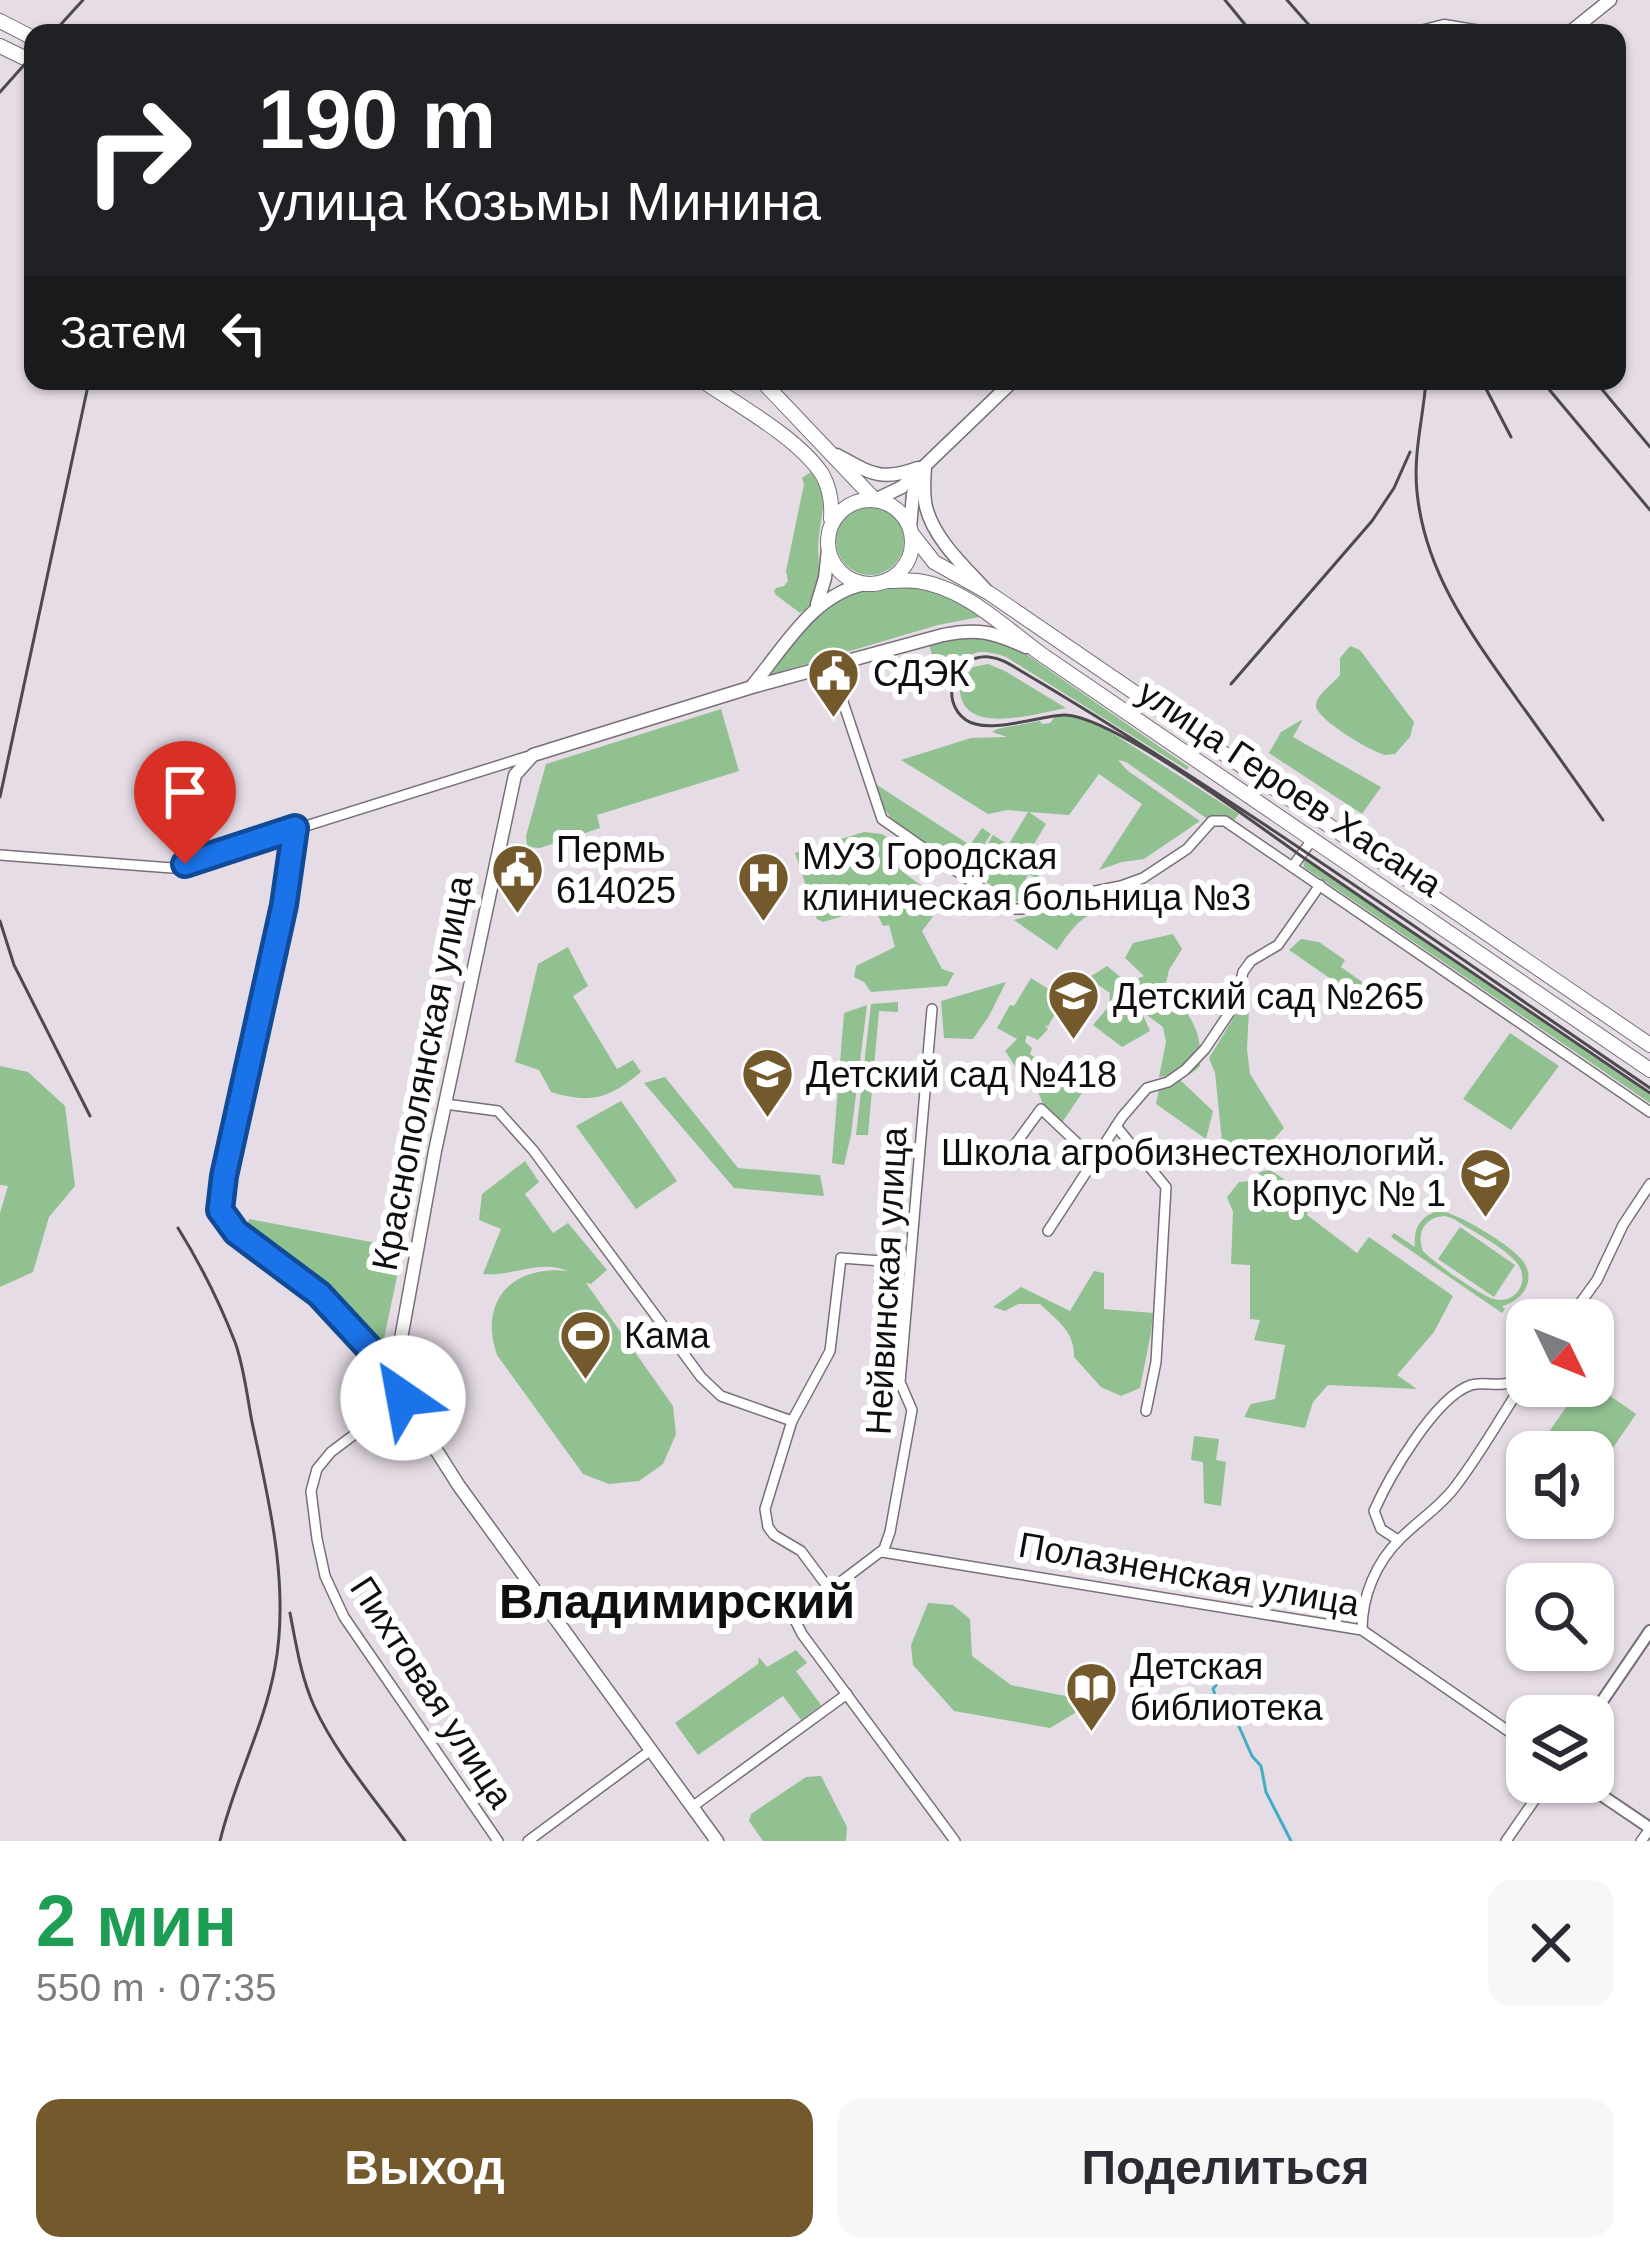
<!DOCTYPE html>
<html lang="ru">
<meta charset="utf-8">
<style>
body{margin:0;font-family:Arial,sans-serif;background:#f7f7f7;color:#2b2b33;height:100vh;display:flex;flex-direction:column;font-size:45px;white-space:nowrap}
*{box-sizing:border-box;margin:0}
p{font-size:39px;color:#7c7c81}
.icon{flex:none;width:66px;height:66px;fill:none;stroke:currentColor;stroke-width:2;stroke-linecap:round;stroke-linejoin:round}
.map{position:relative;height:1841px;overflow:hidden}
.drawer{display:flex;flex-direction:column;background:#fff;flex:1}
.drawer>*{flex:none}
.guide{position:absolute;left:24px;top:24px;width:1602px;height:366px;border-radius:24px;box-shadow:0 3px 9px #0004;background:#202124;color:#fff;overflow:hidden}
.needle{width:78px;rotate:133deg}
.buttons{position:absolute;left:1506px;top:1299px;display:grid;gap:24px}
.buttons a{display:grid;place-items:center;width:108px;height:108px;border-radius:24px;background:#fff;box-shadow:0 3px 9px #0004;font-size:60px}
.pin{position:absolute;display:grid;place-items:center;width:102px;height:102px;color:#fff;margin:-123px -51px;border-radius:50% 50% 50% 0;rotate:-45deg;box-shadow:0 0 12px #0007}
.pin .icon{rotate:45deg}
.me{position:absolute;width:132px;margin:-66px;rotate:327deg;stroke-linejoin:round;filter:drop-shadow(0 0 9px #0008)}
.turn{display:flex;align-items:center;gap:42px;height:252px;padding:0 36px;font-size:54px}
.turn .icon{width:156px;height:156px;stroke-width:2.5}
.turn b{display:block;font-size:84px;line-height:102px}
.then{display:flex;align-items:center;height:114px;padding:0 36px;background:#0003;gap:24px;font-size:45px}
.round{display:grid;place-items:center;flex:none;width:126px;height:126px;border-radius:24px;background:#f7f7f7}
.head{display:flex;align-items:center;justify-content:space-between;height:204px;padding:0 36px}
h1{font-size:72px;font-weight:800;line-height:90px;color:#1e9e55}
.primary-button{display:flex;gap:24px;margin-top:auto;padding:24px 36px}
.primary-button a{flex:1;height:138px;border-radius:24px;background:#73592b;color:#fff;font-size:48px;font-weight:800;line-height:138px;text-align:center}
.primary-button a+a{background:#f7f7f7;color:#2b2b33}
.map>svg:first-child{display:block}
.green{fill:#91c190;fill-rule:evenodd}
.lines{fill:none;stroke-linecap:round;stroke-linejoin:round}
.stream{stroke:#42aec2;stroke-width:3}
.minor-casing{stroke:#786f78;stroke-width:12}
.tertiary-casing{stroke:#786f78;stroke-width:14}
.secondary-casing{stroke:#786f78;stroke-width:15}
.primary-casing{stroke:#786f78;stroke-width:16}
.minor{stroke:#fff;stroke-width:9}
.tertiary{stroke:#fff;stroke-width:10}
.secondary{stroke:#fff;stroke-width:12}
.primary{stroke:#fff;stroke-width:14}
.tram{stroke:#4e494e;stroke-width:3}
.rail{stroke:#4e494e;stroke-width:3}
.route-casing{stroke:#114b97;stroke-width:30}
.route{stroke:#1a73e8;stroke-width:21}
.labels{text-anchor:middle;dominant-baseline:central;stroke-width:12;stroke-linejoin:round;paint-order:stroke}
.poi-label{font-size:36px;fill:#110e12;stroke:#fff;text-anchor:start}
.street-label{font-size:36px;fill:#110e12;stroke:#fff}
.district-label{font-size:48px;font-weight:bold;fill:#110e12;stroke:#fff}
</style>
<div class="map">
<svg width="1650" height="1841" viewBox="0 0 1650 1841">
<rect width="100%" height="100%" fill="#e6dce6"/>
<g class="green">
<path d="M811,472C828,497 823,507 819,535C815,563 829,595 800,613L776,595L774,591L776,588L784,586L788,581L786,571L804,484L802,478Z"/>
<circle cx="870" cy="541" r="34"/>
<path d="M909,587C937,588 958,602 980,617L938,625L769,675L832,597L864,590Z"/>
<path d="M985,633L1023,652L1189,767L1187,770L1006,657C964,642 967,663 940,686L929,644Z"/>
<path d="M1350,646L1360,650L1414,722L1410,737L1395,754C1392,754 1389,755 1386,755C1373,753 1314,718 1316,705C1316,695 1334,683 1340,675V658Z"/>
<path d="M988,664L1005,671L1066,708C1033,714 956,739 960,683L973,667Z"/>
<polygon points="721,709 739,771 597,815 600,828 540,848 527,847 526,836 546,764"/>
<polygon points="1068,716 1085,719 1101,726 1239,814 1234,820 1219,815 1206,818 1126,762 1118,760 1128,771 1200,821 1144,859 1122,862 1099,870 1142,804 1099,774 1069,815 1029,812 1046,824 1028,854 1010,842 1028,812 1008,810 988,814 901,760 971,738 1007,737 992,732 997,729 1040,721 1042,724 1050,723 1055,717"/>
<polygon points="1303,719 1293,737 1381,787 1362,814 1269,753 1281,732"/>
<path d="M877,785L970,845L982,828L991,834L966,872C931,849 882,830 877,785Z"/>
<polygon points="864,832 882,834 901,845 891,863 938,898 932,918 922,931 942,969 954,973 947,986 871,992 864,982 854,977 856,966 895,947 889,925 883,926 874,907 823,922 817,919 795,853"/>
<polygon points="993,835 1029,858 1043,883 1029,874 1020,888 1032,897 1017,902 971,872"/>
<polygon points="1303,859 1650,1095 1650,1103 1304,867"/>
<path d="M1117,891L1120,906C1081,915 1080,918 1057,950L1014,920Z"/>
<path d="M1173,934L1182,949L1169,970L1165,987C1189,1013 1203,1029 1200,1066L1192,1073L1159,1077L1166,1042L1163,1027L1148,1016L1132,981L1144,976L1125,958L1133,943Z"/>
<polygon points="1301,939 1319,942 1345,960 1341,967 1382,996 1373,1008 1289,950"/>
<path d="M568,947L588,986L573,996L617,1069L633,1060L641,1072C608,1099 592,1104 551,1092L539,1070L515,1062L538,964Z"/>
<polygon points="1107,966 1129,984 1150,1031 1122,1047 1093,1025 1109,1006 1110,993 1088,978"/>
<polygon points="1031,978 1064,999 1048,1026 1045,1025 1048,1029 1038,1040 1027,1035 1025,1042 1032,1048 1030,1054 1037,1059 1020,1073 1005,1051 1017,1039 997,1028 1010,1005 1014,1006"/>
<polygon points="1006,982 989,1016 973,1039 944,1038 941,1001"/>
<polygon points="898,1002 898,1012 879,1011 868,1135 856,1135 871,1004"/>
<polygon points="867,1005 851,1135 844,1165 832,1163 844,1013"/>
<polygon points="1241,1006 1249,1009 1247,1049 1250,1074 1284,1128 1266,1148 1246,1160 1222,1141 1215,1073 1209,1058"/>
<polygon points="1510,1033 1559,1066 1511,1130 1463,1099"/>
<polygon points="1043,1063 1084,1090 1061,1124 1044,1107 1039,1094 1028,1082"/>
<polygon points="0,1066 28,1072 65,1106 75,1186 49,1217 33,1272 0,1287 0,1213 8,1186 0,1185"/>
<polygon points="665,1077 738,1168 820,1175 824,1196 734,1188 644,1083"/>
<polygon points="1178,1078 1213,1111 1206,1139 1156,1104 1159,1089"/>
<polygon points="621,1101 677,1181 636,1209 576,1126"/>
<path d="M525,1161L539,1182L525,1194L553,1233L568,1223L607,1270L591,1284L586,1283L673,1406L676,1434L663,1464L639,1481L609,1484L583,1474L497,1355C478,1300 513,1265 568,1271C539,1259 512,1277 483,1274L501,1229L479,1220L482,1194Z"/>
<polygon points="1270,1170 1311,1197 1307,1215 1357,1253 1369,1237 1453,1296 1434,1332 1397,1375 1417,1389 1328,1385 1313,1402 1305,1428 1244,1417 1251,1404 1275,1399 1285,1345 1254,1340 1260,1320 1250,1319 1250,1265 1231,1264 1233,1212 1227,1197 1239,1182 1253,1181 1260,1172"/>
<path d="M1438,1211C1456,1211 1512,1246 1523,1261C1537,1281 1522,1301 1502,1306L1505,1309L1502,1313L1391,1237L1394,1233L1415,1247C1413,1229 1420,1216 1438,1211ZM1445,1216L1454,1219C1472,1231 1504,1247 1517,1263C1531,1280 1516,1305 1494,1299C1481,1296 1433,1262 1423,1251C1416,1232 1425,1217 1445,1216Z"/>
<polygon points="249,1219 403,1248 382,1348 332,1301 252,1236 246,1230"/>
<polygon points="1460,1227 1515,1265 1494,1297 1438,1259"/>
<path d="M1094,1271L1104,1273V1309L1153,1313L1151,1333L1140,1388L1121,1396L1101,1387L1074,1357C1075,1332 1057,1320 1040,1304H1018L1005,1311L993,1307L1021,1287L1070,1311Z"/>
<polygon points="1593,1384 1636,1414 1593,1477 1593,1452 1549,1452 1539,1446 1581,1386"/>
<polygon points="1194,1436 1219,1439 1216,1460 1226,1462 1221,1506 1204,1503 1203,1462 1191,1460"/>
<polygon points="928,1603 953,1605 970,1619 972,1656 1011,1685 1075,1698 1075,1713 1050,1728 954,1711 913,1665 911,1645"/>
<polygon points="796,1650 807,1663 796,1671 821,1705 801,1720 783,1696 698,1755 675,1723 758,1664 759,1657 767,1667"/>
<polygon points="821,1776 847,1827 846,1841 763,1841 749,1821 751,1814 806,1777"/>
</g>
<g class="lines">
<polyline class="stream" points="1212,1657 1220,1680 1213,1689 1218,1702 1237,1722 1252,1756 1261,1766 1266,1792 1291,1841"/>
<defs>
<g id="minor">
<polyline points="831,666 882,819 1011,909 1022,909 1049,900 1121,886 1143,878 1187,849 1212,821 1225,821 1650,1112"/>
<path d="M295,828L284,905L224,1176L220,1210C248,1248 289,1265 322,1297C347,1321 367,1352 395,1372"/>
<polyline points="0,855 172,868 529,756"/>
<polyline points="1293,866 1312,840"/>
<polyline points="932,1009 900,1382 912,1410 890,1532 884,1549 802,1611 796,1622 802,1634 955,1841"/>
<polyline points="445,1104 498,1111 533,1150 701,1377 721,1396 792,1421"/>
<polyline points="1116,1126 1166,1187 1156,1362 1146,1411"/>
<polyline points="1003,1161 1041,1109 1093,1158"/>
<polyline points="1048,1231 1122,1117 1147,1088 1168,1082 1185,1070 1205,1049 1236,1003 1243,972 1251,961 1278,945 1320,885"/>
<polyline points="1568,1320 1597,1280 1623,1225 1650,1184"/>
<polyline points="403,1398 331,1452 317,1469 311,1491 317,1539 325,1576 344,1617 498,1841"/>
<path d="M1398,1540L1381,1529L1374,1511C1389,1477 1435,1397 1471,1385C1483,1381 1496,1387 1508,1383C1514,1382 1520,1377 1525,1374"/>
<polyline points="882,1552 1362,1630 1527,1744"/>
<polyline points="830,1590 801,1551 774,1535 768,1527 765,1509 792,1421 830,1351 841,1258 909,1263"/>
<path d="M1362,1630C1362,1596 1376,1562 1401,1538C1419,1520 1440,1507 1455,1487C1482,1452 1503,1413 1527,1377"/>
<polyline points="692,1807 847,1694"/>
<polyline points="528,1841 651,1750"/>
<polyline points="1506,1841 1547,1782"/>
<polyline points="1641,1841 1650,1829"/>
</g>
<g id="tertiary">
<polyline points="1592,1716 1650,1631"/>
<polyline points="1582,1782 1650,1828"/>
</g>
<g id="secondary">
<polyline points="1417,33 1444,26 1486,33"/>
<polyline points="1569,33 1610,0"/>
<path d="M837,455C870,473 880,482 918,468"/>
<path d="M925,467C924,480 923,494 926,507C934,539 964,566 985,589"/>
<polyline points="875,500 902,487 912,478 1013,381"/>
<polyline points="910,528 913,494 920,478"/>
<polyline points="817,604 825,578 828,549"/>
<path d="M752,686C784,648 813,594 865,584"/>
<path d="M717,1841L459,1486L403,1398L395,1372L435,1151L515,775L533,755L752,687L943,635C979,628 993,632 1026,647"/>
</g>
<g id="primary">
<polyline points="0,21 33,38"/>
<polyline points="0,46 33,62"/>
<path d="M703,381C739,406 797,437 822,474C830,488 832,504 831,519"/>
<polyline points="762,381 875,500"/>
<circle cx="870" cy="542" r="42"/>
<polyline points="912,534 934,562 989,593 1650,1045"/>
<path d="M888,581C897,581 908,580 917,581C964,587 1004,627 1041,654L1650,1070"/>
</g>
</defs>
<use href="#minor" class="minor-casing"/>
<use href="#tertiary" class="tertiary-casing"/>
<use href="#secondary" class="secondary-casing"/>
<use href="#primary" class="primary-casing"/>
<use href="#minor" class="minor"/>
<use href="#tertiary" class="tertiary"/>
<use href="#secondary" class="secondary"/>
<use href="#primary" class="primary"/>
<path class="tram" d="M1650,1088C1442,947 1238,799 1021,671C1011,665 1001,658 989,657C954,654 938,700 966,720C988,735 1038,716 1064,715C1110,714 1260,827 1304,858C1419,937 1535,1015 1650,1093"/>
<g class="rail">
<polyline points="1225,0 1252,33"/>
<polyline points="1287,0 1316,33"/>
<polyline points="53,33 83,0"/>
<polyline points="0,92 33,55"/>
<path d="M1426,381C1423,419 1413,454 1417,492C1425,573 1471,634 1517,699C1546,739 1575,780 1603,820"/>
<polyline points="1482,381 1511,437"/>
<polyline points="1542,381 1650,510"/>
<polyline points="1595,381 1650,447"/>
<polyline points="1231,684 1372,521 1394,488 1410,452"/>
<polyline points="0,797 89,381"/>
<polyline points="0,921 14,965 90,1116"/>
<path d="M178,1228C201,1265 219,1301 235,1342C244,1367 247,1396 252,1422C269,1501 290,1586 275,1667C264,1727 234,1782 220,1841"/>
<path d="M290,1613C296,1644 301,1677 314,1706C336,1754 374,1798 405,1841"/>
</g>
</g>
<g class="lines">
<defs>
<polyline id="route" points="185,864 295,828 284,905 224,1176 220,1210 236,1232 319,1294 382,1362 395,1372 403,1398"/>
</defs>
<use href="#route" class="route-casing"/>
<use href="#route" class="route"/>
</g>
<defs>
<symbol id="civic-pin" viewBox="-11 -11 22 30"><path d="M0 17L-7.5 6A9.5 9.5 0 1 1 7.5 6Z" fill="#73592b" stroke="#fff"/><path d="M-.6-6.5H3V-4.5H.6V-3L4-1V1h2V6H-6V1h2V-1L-.6-3ZM-1.2 2.5V6h2.4V2.5Z" fill="#fff"/></symbol>
<symbol id="hospital-pin" viewBox="-11 -11 22 30"><path d="M0 17L-7.5 6A9.5 9.5 0 1 1 7.5 6Z" fill="#73592b" stroke="#fff"/><path d="M-5-5h3v3.5h4V-5h3V5h-3V1.5h-4V5h-3Z" fill="#fff"/></symbol>
<symbol id="school-pin" viewBox="-11 -11 22 30"><path d="M0 17L-7.5 6A9.5 9.5 0 1 1 7.5 6Z" fill="#73592b" stroke="#fff"/><path d="M0-5L7-2L0 1L-7-2ZM-4 1L0 2.5L4 1V4Q0 6-4 4Z" fill="#fff"/></symbol>
<symbol id="stadium-pin" viewBox="-11 -11 22 30"><path d="M0 17L-7.5 6A9.5 9.5 0 1 1 7.5 6Z" fill="#73592b" stroke="#fff"/><path d="M0-5a6.5 5 0 1 0 0 10a6.5 5 0 1 0 0-10ZM-3.5-1.8h7v3.6h-7Z" fill="#fff"/></symbol>
<symbol id="library-pin" viewBox="-11 -11 22 30"><path d="M0 17L-7.5 6A9.5 9.5 0 1 1 7.5 6Z" fill="#73592b" stroke="#fff"/><path d="M-6-4Q-3-5.5-.7-3.5V5Q-3 3-6 4ZM6-4Q3-5.5 .7-3.5V5Q3 3 6 4Z" fill="#fff"/></symbol>
</defs>
<g fill-rule="evenodd">
<use href="#civic-pin" x="804" y="644" width="59" height="81"/>
<use href="#civic-pin" x="488" y="840" width="59" height="81"/>
<use href="#hospital-pin" x="734" y="848" width="59" height="81"/>
<use href="#school-pin" x="1044" y="966" width="59" height="81"/>
<use href="#school-pin" x="738" y="1044" width="59" height="81"/>
<use href="#school-pin" x="1456" y="1144" width="59" height="81"/>
<use href="#stadium-pin" x="556" y="1306" width="59" height="81"/>
<use href="#library-pin" x="1062" y="1658" width="59" height="81"/>
</g>
<g class="labels">
<g class="poi-label">
<text x="873" y="673">СДЭК</text>
<text x="556" y="849">Пермь<tspan x="556" dy="41">614025</tspan></text>
<text x="802" y="856">МУЗ Городская<tspan x="802" dy="41">клиническая больница №3</tspan></text>
<text x="1113" y="996">Детский сад №265</text>
<text x="806" y="1074">Детский сад №418</text>
<text x="1446" y="1152" text-anchor="end">Школа агробизнестехнологий.<tspan x="1446" dy="41">Корпус № 1</tspan></text>
<text x="624" y="1335">Кама</text>
<text x="1130" y="1666">Детская<tspan x="1130" dy="41">библиотека</tspan></text>
</g>
<g class="street-label">
<text transform="translate(1290 788) rotate(34)">улица Героев Хасана</text>
<text transform="translate(422 1073) rotate(-79)">Краснополянская улица</text>
<text transform="translate(886 1281) rotate(-87)">Нейвинская улица</text>
<text transform="translate(1189 1574) rotate(10)">Полазненская улица</text>
<text transform="translate(432 1692) rotate(57)">Пихтовая улица</text>
</g>
<g class="district-label">
<text x="677" y="1601">Владимирский</text>
</g>
</g>
</svg>
<div class="buttons">
<a><svg class="needle" viewBox="-14 -14 28 28"><path d="M0-13l5 13h-10z" fill="#e53935"/><path d="M0 13l5-13h-10z" fill="#7c7c81"/></svg></a>
<a><svg class="icon" aria-label="sound" viewBox="0 0 24 24"><path d="M4 9h4l5-4v14l-5-4H4zM17 9q2 3 0 6"/></svg></a>
<a><svg class="icon" aria-label="search" viewBox="0 0 24 24"><circle cx="10" cy="10" r="6"/><path d="M15 15l6 6"/></svg></a>
<a><svg class="icon" aria-label="layers" viewBox="0 0 24 24"><path d="M12 4l9 5-9 5-9-5zM3 14l9 5 9-5"/></svg></a>
</div>
<div class="pin" style="left:185px;top:864px;background:#d93025"><svg class="icon" aria-label="arrive" viewBox="0 0 24 24"><path d="M6 21V4h12l-3 4 3 4H6"/></svg></div>
<svg class="me" style="left:403px;top:1398px" viewBox="-20 -20 40 40"><circle r="19" fill="#fff"/><path d="M0-13L10 11 0 6-10 11z" fill="#1a73e8"/></svg>
<div class="guide">
<div class="turn"><svg class="icon" aria-label="right" viewBox="0 0 24 24"><path d="M7 20v-9h11M14 6l5 5-5 5"/></svg><div><b>190 m</b>улица Козьмы Минина</div></div>
<div class="then">Затем<svg class="icon" aria-label="left" viewBox="0 0 24 24"><path d="M17 20v-9H6M10 6l-5 5 5 5"/></svg></div>
</div>
</div>
<section class="drawer">
<div class="head"><div><h1>2 мин</h1><p>550 m · 07:35</p></div><a class="round"><svg class="icon" aria-label="close" viewBox="0 0 24 24"><path d="M6 6l12 12M18 6L6 18"/></svg></a></div>
<div class="primary-button"><a>Выход</a><a>Поделиться</a></div>
</section>
